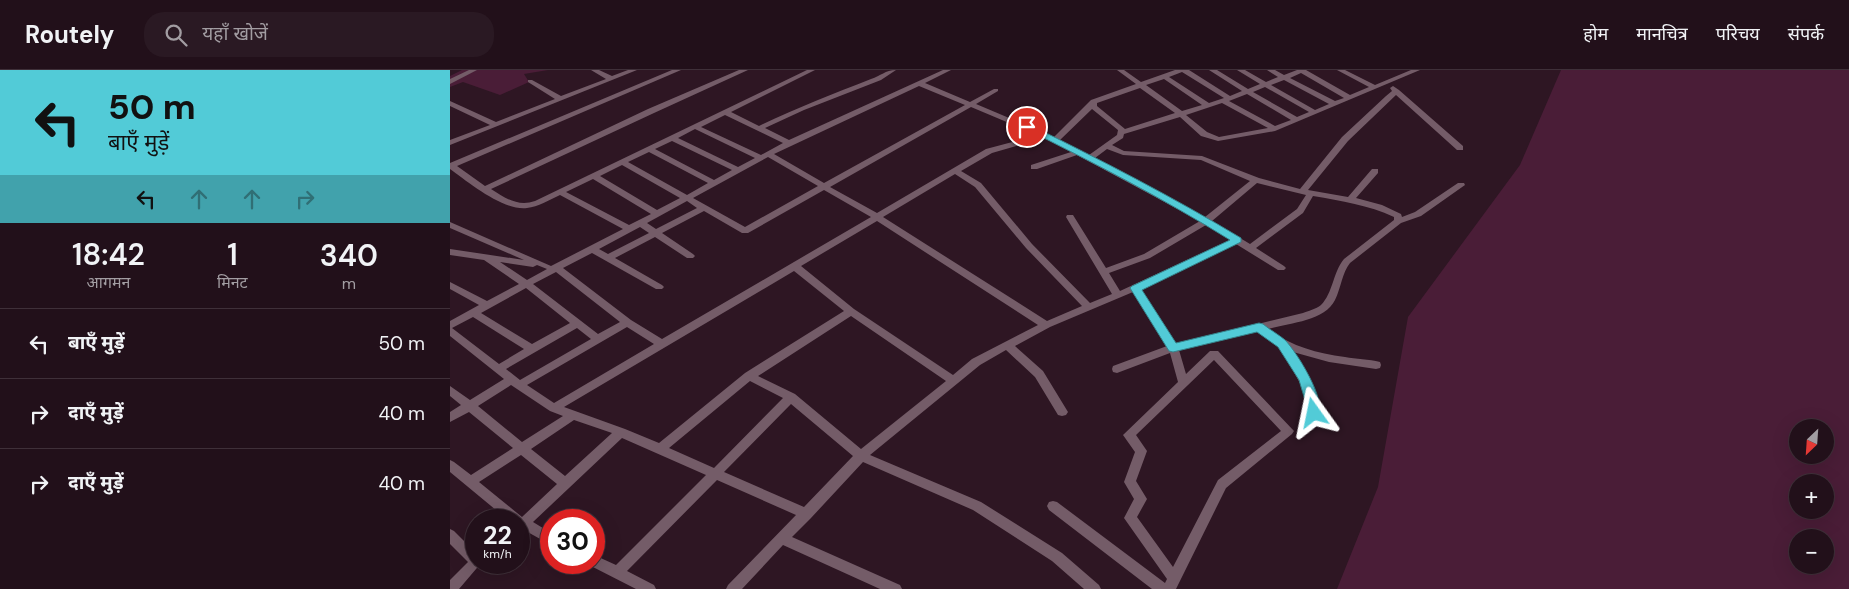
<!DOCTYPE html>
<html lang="hi">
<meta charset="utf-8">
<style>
body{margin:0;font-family:"DM Sans","Noto Sans Devanagari",sans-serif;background:#2a1923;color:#f1f3f6;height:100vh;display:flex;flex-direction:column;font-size:19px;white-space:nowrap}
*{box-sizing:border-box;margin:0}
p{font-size:16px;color:#a29da2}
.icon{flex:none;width:28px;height:28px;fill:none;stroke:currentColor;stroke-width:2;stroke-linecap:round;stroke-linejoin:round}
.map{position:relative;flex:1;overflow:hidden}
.drawer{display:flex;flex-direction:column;background:#22101a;width:450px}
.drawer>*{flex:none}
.guide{background:#52cbd7;color:#111;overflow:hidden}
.needle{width:32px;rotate:205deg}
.buttons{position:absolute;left:1339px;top:349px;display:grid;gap:10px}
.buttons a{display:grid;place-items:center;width:45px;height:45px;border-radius:50%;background:#22101a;box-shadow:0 5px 20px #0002,0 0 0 1px #3f3039;font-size:25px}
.speed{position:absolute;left:15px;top:439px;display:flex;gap:10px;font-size:25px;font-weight:700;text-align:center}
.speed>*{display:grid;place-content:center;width:65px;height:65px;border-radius:50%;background:#22101a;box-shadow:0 5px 20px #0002,0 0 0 1px #3f3039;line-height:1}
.speed small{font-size:12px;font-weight:400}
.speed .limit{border:8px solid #d22;background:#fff;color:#111}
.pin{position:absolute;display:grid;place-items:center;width:42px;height:42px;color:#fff;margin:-21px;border:2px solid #fff;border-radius:50%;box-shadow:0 1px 5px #0007}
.me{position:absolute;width:55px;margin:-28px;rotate:348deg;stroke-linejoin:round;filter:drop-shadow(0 0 4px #0008)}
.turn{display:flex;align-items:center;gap:18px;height:105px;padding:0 25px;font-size:22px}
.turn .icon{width:65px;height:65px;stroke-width:2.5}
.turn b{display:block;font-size:35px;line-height:42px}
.lanes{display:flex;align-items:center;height:48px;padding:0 25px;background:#0003;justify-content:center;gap:25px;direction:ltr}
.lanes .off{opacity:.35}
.eta{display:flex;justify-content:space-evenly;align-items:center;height:85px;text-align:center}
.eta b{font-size:30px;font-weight:600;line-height:35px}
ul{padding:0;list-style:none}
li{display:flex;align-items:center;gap:15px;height:70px;padding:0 25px;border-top:1px solid #3f3039}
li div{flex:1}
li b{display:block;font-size:19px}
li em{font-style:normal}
header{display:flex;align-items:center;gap:30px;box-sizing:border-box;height:70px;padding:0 25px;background:#22101a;border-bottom:1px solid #3f3039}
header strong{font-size:24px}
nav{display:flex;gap:28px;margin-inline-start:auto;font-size:18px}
.search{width:350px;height:45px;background:#2a1923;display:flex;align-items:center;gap:12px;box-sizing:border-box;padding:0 18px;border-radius:20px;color:#a29da2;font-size:19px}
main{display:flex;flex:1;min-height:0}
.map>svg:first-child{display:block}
.green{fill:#4a1d37;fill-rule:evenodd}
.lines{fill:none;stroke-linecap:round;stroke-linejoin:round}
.street{fill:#745c68;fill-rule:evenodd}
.route{fill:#52cbd7;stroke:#35848c}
</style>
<header>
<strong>Routely</strong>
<div class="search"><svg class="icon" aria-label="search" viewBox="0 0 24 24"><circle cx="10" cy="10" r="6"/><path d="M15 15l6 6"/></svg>यहाँ खोजें</div>
<nav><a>होम</a><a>मानचित्र</a><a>परिचय</a><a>संपर्क</a></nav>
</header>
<main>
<section class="drawer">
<div class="guide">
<div class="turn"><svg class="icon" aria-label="left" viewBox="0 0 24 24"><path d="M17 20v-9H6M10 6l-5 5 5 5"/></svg><div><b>50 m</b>बाएँ मुड़ें</div></div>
<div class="lanes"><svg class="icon" aria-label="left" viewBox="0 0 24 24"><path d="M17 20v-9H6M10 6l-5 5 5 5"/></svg><svg class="icon off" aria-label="ahead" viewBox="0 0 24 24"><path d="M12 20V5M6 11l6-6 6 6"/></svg><svg class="icon off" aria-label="ahead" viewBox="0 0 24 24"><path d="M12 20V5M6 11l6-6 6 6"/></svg><svg class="icon off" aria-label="right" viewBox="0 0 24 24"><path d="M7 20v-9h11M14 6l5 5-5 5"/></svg></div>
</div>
<div class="eta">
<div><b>18:42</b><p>आगमन</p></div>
<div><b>1</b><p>मिनट</p></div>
<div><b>340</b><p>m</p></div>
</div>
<ul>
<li><svg class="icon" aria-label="left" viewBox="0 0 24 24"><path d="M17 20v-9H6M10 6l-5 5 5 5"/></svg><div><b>बाएँ मुड़ें</b></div><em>50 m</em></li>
<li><svg class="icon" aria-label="right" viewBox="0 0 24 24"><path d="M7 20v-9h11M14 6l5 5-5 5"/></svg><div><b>दाएँ मुड़ें</b></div><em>40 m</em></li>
<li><svg class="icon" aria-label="right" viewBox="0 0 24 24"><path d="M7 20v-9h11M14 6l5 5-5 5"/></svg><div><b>दाएँ मुड़ें</b></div><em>40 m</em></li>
</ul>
</section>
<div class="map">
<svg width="1399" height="519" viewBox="0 0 1399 519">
<rect width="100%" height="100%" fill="#2e1623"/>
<g class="green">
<polygon points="12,0 98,0 74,4 79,12 50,25 13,12 0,17 0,6"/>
<path d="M1111,0H1399V519H887L928,417L958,247L1070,95ZM1348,358H1375V385H1348ZM1348,412H1375V440H1348ZM1348,468H1375V495H1348Z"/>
</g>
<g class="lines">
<g class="street">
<polygon points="19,0 27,0 0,14 0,9"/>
<polygon points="141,0 149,0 162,6 178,0 187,0 0,75 0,70 40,55 0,36 0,31 46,52 105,29 78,12 78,10 82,10 111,26 156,9"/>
<path d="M222,0H231L7,96L35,116L198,39L289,0H298L204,43L41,119C55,128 68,137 85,131L357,0H365L281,42L309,56C346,38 383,24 421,9C431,6 435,0 446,0L431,10L354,40L315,58L339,70L493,0H501L475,13L520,32L544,19H548V21L526,34L604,67L641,30L686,14L667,0H674L691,12L725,0H739L780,26L792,21L759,0H767L798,19L810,14L787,0H795L816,12L828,7L817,0H825L834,5L847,0H856L900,25L919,17L887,0H895L925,15L961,0H970L825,61L768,71L751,66L730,47L674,64L673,68L662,75L674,81L752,86L809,108L850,119L892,67L936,26L942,21L940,18L943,16L949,20L1013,76V80H1007L946,25L898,71L858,120L898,127L922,99H928V103L906,128L932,135L951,144L952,147L965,142L1008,113H1014L1015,115L971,146L951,153L900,193C892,203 891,218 885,230C875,251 839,253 818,259C841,276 866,283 895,287C906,289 919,289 930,292L931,295L930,298L926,299L879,292L843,282L862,315L870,343L868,346L864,347L860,346L851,315L840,295L828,275L807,261L729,280L736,304L760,281H768L844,361L842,364L776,418L726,519H702L599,440L597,436L599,432L603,431L607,432L715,513L717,509L674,448L684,429L674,412L685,382L673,365L728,312L720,283L667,303L663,302L662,299L663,296L717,276L683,222L600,257L565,276L593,301L618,342L616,345L612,346L608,345L585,307L556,280L530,295L420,385L531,432L612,483L649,515L651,519H634L602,491L523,440L413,392L361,448L342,467L450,515L452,519H430L333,475L292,519H276L278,515L346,445L267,410L177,501L204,515L206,519H186L139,495L138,492H144V485L166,495L256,405L172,368L83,452L101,463V475L74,460L69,462V450H58L0,402V390L4,392L21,405L63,378L19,342L0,352V342L11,335L0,326V316L20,330L54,309L0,266V251L29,235L0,219V212L37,231L69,214L34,190L0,185V179L74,190L0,158V152L101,196L173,159L110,125C99,130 88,137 77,138C53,141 18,112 0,99V93ZM732,2L774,28L759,33L719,7ZM851,3L894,28L885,31L840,8ZM714,9L752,35L732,41L696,15ZM834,10L879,34L865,40L821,15ZM469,16L515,35L374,113L324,84ZM815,17L859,42L847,47L803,22ZM690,18L725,43L675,59L647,36V33ZM797,24L841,50L825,56L779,31ZM772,33L818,58L769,67L757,62L736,45ZM521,37L588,65L536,79L427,143L380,117ZM642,39L668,60L667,65L639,85L610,70ZM275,45L333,73L311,85L251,57ZM245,59L305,88L288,97L228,68ZM594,68L621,82L581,95V99H587L627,85L750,151L694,184L656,198L623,145H617L616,147L662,224L640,233L582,174L531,113L511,101L542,83ZM222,71L282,100L264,110L205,79ZM657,79L673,85L751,90L800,111L755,147L645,88ZM199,82L258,113L237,125L178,92ZM318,87L368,116L295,157L243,128ZM172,95L230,128L207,140L150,106ZM505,104L525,117L576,178L632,236L597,251L433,147ZM143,109L201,144L179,155L116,122ZM807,113L856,125L847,139L800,174L762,151ZM374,120L421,147L212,269L181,250L113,198L142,183L206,219H212L214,217L212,215L165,188L205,167L237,188H243L245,186L243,184L212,163L254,141L292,163H298ZM863,126C892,131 918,135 944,147V150L894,189C883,202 883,223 871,235C866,239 858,241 853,243L726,274L691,219L786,174L828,200H834L836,198L834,196L806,178L853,143ZM237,131L247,138L206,159L197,153ZM427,151L588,255L522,289L503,305L404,239L351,196ZM756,155L780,170L670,221L659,203L700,188ZM190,157L199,163L158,184L149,179ZM50,192L83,197L87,195L97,199L77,210ZM344,201L394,241L295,303L209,373L175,359L114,337ZM106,202L170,252L148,264L83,214ZM76,218L120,253L82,274L31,243ZM401,246L496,311L411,379L345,324L308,306ZM23,247L74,279L49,294L2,258ZM177,257L204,274L104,333L77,315ZM127,258L141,269L70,310L56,299ZM764,290L831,361L768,410L723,497L687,447L697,429L686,411L697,381L686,365ZM300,311L333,328L264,398L219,378ZM61,315L100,341L113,346L72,372L28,336ZM341,334L403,386L354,437L274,402ZM124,350L162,363L115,406L81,379ZM71,385L107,414L72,447L29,412Z"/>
<polygon points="0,459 4,461 26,483 26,492 32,492 9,519 0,519 0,510 18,492 0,474"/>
</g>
</g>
<path class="route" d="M574,55H580C651,90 723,127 791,168V172L692,220L726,273L809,253L813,254C820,260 828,264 835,270C847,282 877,331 869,347H860L849,310L828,277L807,262L723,282L719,281L680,218L682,216L780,170C714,129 644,93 574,58Z"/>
</svg>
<div class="buttons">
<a><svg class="needle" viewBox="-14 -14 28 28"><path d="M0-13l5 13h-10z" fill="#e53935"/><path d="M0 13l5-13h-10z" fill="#a29da2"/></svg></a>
<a>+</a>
<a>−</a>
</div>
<div class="speed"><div>22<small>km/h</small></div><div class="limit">30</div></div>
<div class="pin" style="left:577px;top:57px;background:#d93025"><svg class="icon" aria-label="arrive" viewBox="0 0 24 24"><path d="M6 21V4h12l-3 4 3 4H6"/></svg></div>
<svg class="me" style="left:864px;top:343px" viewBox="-20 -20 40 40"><path d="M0-17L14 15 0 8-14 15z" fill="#52cbd7" stroke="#fff" stroke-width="4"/></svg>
</div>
</main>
